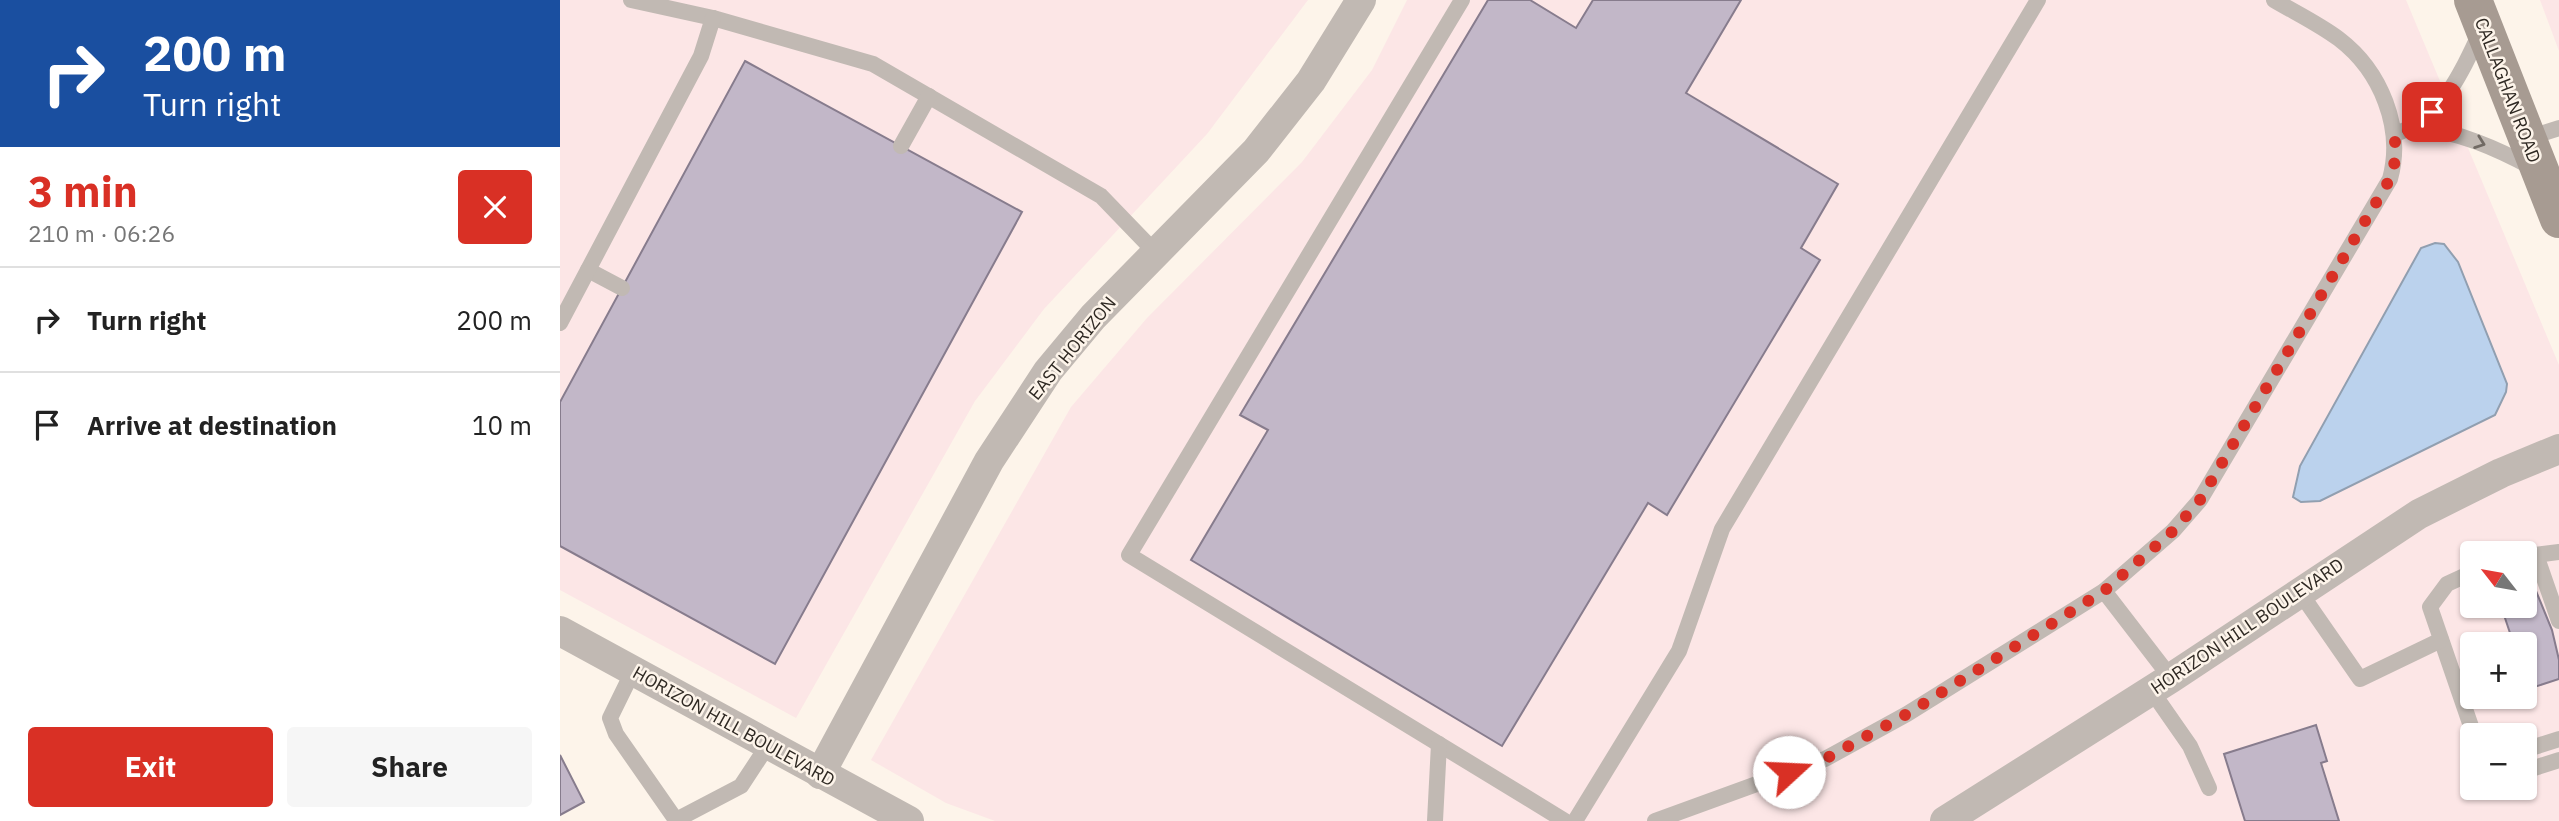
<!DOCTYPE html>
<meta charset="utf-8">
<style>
body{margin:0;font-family:"IBM Plex Sans",sans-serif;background:#f6f6f6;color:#222;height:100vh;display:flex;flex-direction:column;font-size:26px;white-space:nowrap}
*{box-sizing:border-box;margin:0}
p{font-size:23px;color:#767676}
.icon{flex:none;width:38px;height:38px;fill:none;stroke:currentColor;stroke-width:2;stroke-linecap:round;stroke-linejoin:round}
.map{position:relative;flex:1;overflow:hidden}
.side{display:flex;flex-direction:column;background:#fff;width:560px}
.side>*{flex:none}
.top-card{background:#1a4fa0;color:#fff;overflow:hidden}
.needle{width:46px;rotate:301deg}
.fabs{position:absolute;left:1900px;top:541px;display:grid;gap:14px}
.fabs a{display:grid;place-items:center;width:77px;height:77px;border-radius:7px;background:#fff;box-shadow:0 2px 5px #0004;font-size:35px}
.pin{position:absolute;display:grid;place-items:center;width:60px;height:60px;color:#fff;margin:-30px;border-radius:14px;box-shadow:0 4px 10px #0006}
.me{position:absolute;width:77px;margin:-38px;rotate:70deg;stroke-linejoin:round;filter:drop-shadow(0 0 5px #0008)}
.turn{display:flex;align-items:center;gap:24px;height:147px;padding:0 28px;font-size:32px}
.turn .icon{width:91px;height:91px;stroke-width:2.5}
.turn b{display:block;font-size:49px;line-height:60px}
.round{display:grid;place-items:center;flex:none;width:74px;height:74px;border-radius:7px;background:#f6f6f6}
.summary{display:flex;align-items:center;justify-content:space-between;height:119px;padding:0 28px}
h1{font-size:42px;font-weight:700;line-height:52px;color:#d93025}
.cta{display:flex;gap:14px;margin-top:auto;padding:14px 28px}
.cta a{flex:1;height:80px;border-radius:7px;background:#d93025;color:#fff;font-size:28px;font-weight:700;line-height:80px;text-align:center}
.cta a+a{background:#f6f6f6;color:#222}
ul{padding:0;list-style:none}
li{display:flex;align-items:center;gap:21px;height:105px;padding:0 28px;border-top:2px solid #e0e0e0}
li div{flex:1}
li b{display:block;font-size:26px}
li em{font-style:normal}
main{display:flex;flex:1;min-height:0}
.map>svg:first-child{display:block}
.commercial{fill:#fce6e6;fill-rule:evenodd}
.water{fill:#bbd2ed;stroke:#919fb0;stroke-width:2}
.building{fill:#c2b7c8;stroke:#877c8d;stroke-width:2}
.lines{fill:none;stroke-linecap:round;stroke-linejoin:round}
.service{stroke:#c1b9b3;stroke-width:16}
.minor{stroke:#c1b9b3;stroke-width:30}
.secondary{stroke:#a79b92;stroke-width:38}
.oneway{stroke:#716a64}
.route{stroke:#d93025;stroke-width:12;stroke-dasharray:0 21.6}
.labels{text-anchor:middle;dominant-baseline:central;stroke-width:5;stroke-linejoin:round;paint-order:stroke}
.street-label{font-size:18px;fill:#2f2923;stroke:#fdf4ea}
</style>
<main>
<section class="side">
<div class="top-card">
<div class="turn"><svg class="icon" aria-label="right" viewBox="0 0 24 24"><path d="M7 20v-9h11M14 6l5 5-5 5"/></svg><div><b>200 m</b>Turn right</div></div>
</div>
<div class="summary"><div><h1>3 min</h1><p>210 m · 06:26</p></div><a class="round" style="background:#d93025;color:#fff"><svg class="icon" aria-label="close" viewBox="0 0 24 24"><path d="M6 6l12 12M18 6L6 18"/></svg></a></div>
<ul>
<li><svg class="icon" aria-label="right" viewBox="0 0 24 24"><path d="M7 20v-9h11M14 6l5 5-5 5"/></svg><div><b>Turn right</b></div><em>200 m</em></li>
<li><svg class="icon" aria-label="arrive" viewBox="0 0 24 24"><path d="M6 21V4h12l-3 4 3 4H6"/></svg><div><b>Arrive at destination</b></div><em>10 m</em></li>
</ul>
<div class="cta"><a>Exit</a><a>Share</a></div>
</section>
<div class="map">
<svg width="1999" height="821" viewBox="0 0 1999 821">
<rect width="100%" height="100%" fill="#fdf4ea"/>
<g class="commercial">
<polygon points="0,0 748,0 647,134 484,309 415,401 236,718 0,590"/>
<path d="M847,0H1846L1999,365V821H435L386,803L311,760L511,407L587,318L742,162L812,70ZM1913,553H1965V606H1913ZM1913,644H1965V696H1913ZM1913,735H1965V788H1913Z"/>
<polygon points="1980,0 1999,0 1999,51"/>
</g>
<polygon class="water" points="1875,243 1884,244 1898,262 1947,384 1946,392 1935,415 1760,501 1741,502 1733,497 1740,466 1861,248"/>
<g class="building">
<polygon points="928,0 970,0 1016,28 1033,0 1181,0 1126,93 1278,184 1241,248 1260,260 1107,515 1088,503 942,746 631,560 708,430 680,415"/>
<polygon points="185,61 462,212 215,664 0,546 0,402"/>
<polygon points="1976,591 1992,630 1999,660 1999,679 1968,689 1965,679 1965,644 1949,644 1946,634 1950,633 1941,606 1965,606 1965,595"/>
<polygon points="1756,725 1767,761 1761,763 1779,821 1685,821 1664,754"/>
<polygon points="0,755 24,802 0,815"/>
</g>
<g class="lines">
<g class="service">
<polyline points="71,0 153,18 313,64 541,196 596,253"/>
<polyline points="902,0 569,555 1005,821"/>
<path d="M1857,127C1899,132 1936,148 1973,168"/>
<path d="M1835,134C1882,118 1900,75 1920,33"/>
<polyline points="1968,138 1999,128"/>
<polyline points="341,146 369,96"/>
<polyline points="28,270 62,288"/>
<polyline points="0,323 141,56 153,18"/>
<polyline points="1976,555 1999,621"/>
<polyline points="1967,556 1999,552"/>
<polyline points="1913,572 1887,584 1870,607 1914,735"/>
<polyline points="1544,591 1611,678"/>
<polyline points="1739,591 1800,679 1881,640"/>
<polyline points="73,671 50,718 56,734 116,820 181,786 208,745"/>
<polyline points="1591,690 1630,746 1649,788"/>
<polyline points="1965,750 1999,739"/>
<polyline points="1965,771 1999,760"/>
<polyline points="875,821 879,744"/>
<polyline points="1015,821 1119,651 1162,529 1478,0"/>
<path d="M1095,821L1265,759L1347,714L1544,591L1613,531L1640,500L1830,179C1844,128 1821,71 1779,39C1759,24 1736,13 1714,0"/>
</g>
<g class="minor">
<polyline points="0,631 349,821"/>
<polyline points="260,774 429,461 488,371 533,317 696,151 751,81 801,0"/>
<polyline points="1385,821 1611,678 1859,514 1941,473 1999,449"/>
</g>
<polyline class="secondary" points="1913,0 1999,219"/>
</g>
<defs><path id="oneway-chevron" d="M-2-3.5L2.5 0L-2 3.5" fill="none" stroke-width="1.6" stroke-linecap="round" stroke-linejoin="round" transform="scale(1.75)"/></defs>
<use class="oneway" href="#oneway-chevron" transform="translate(1920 143) rotate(20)"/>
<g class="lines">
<polyline class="route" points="1229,772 1265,759 1347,714 1544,591 1613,531 1640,500 1830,179 1835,161 1835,134 1857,127 1872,112"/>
</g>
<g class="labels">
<g class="street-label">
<text transform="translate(1948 90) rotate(69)">CALLAGHAN ROAD</text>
<text transform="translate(512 348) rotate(-51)">EAST HORIZON</text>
<text transform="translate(1687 626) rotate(-34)">HORIZON HILL BOULEVARD</text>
<text transform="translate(174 726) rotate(29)">HORIZON HILL BOULEVARD</text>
</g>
</g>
</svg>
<div class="fabs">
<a><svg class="needle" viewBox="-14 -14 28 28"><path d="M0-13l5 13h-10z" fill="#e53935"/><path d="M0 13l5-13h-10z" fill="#767676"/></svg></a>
<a>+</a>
<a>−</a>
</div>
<div class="pin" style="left:1872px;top:112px;background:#d93025"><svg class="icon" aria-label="arrive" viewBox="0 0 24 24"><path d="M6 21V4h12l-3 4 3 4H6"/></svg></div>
<svg class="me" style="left:1229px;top:772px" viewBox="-20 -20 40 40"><circle r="19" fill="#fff"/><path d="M0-13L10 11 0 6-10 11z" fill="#d93025"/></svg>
</div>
</main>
